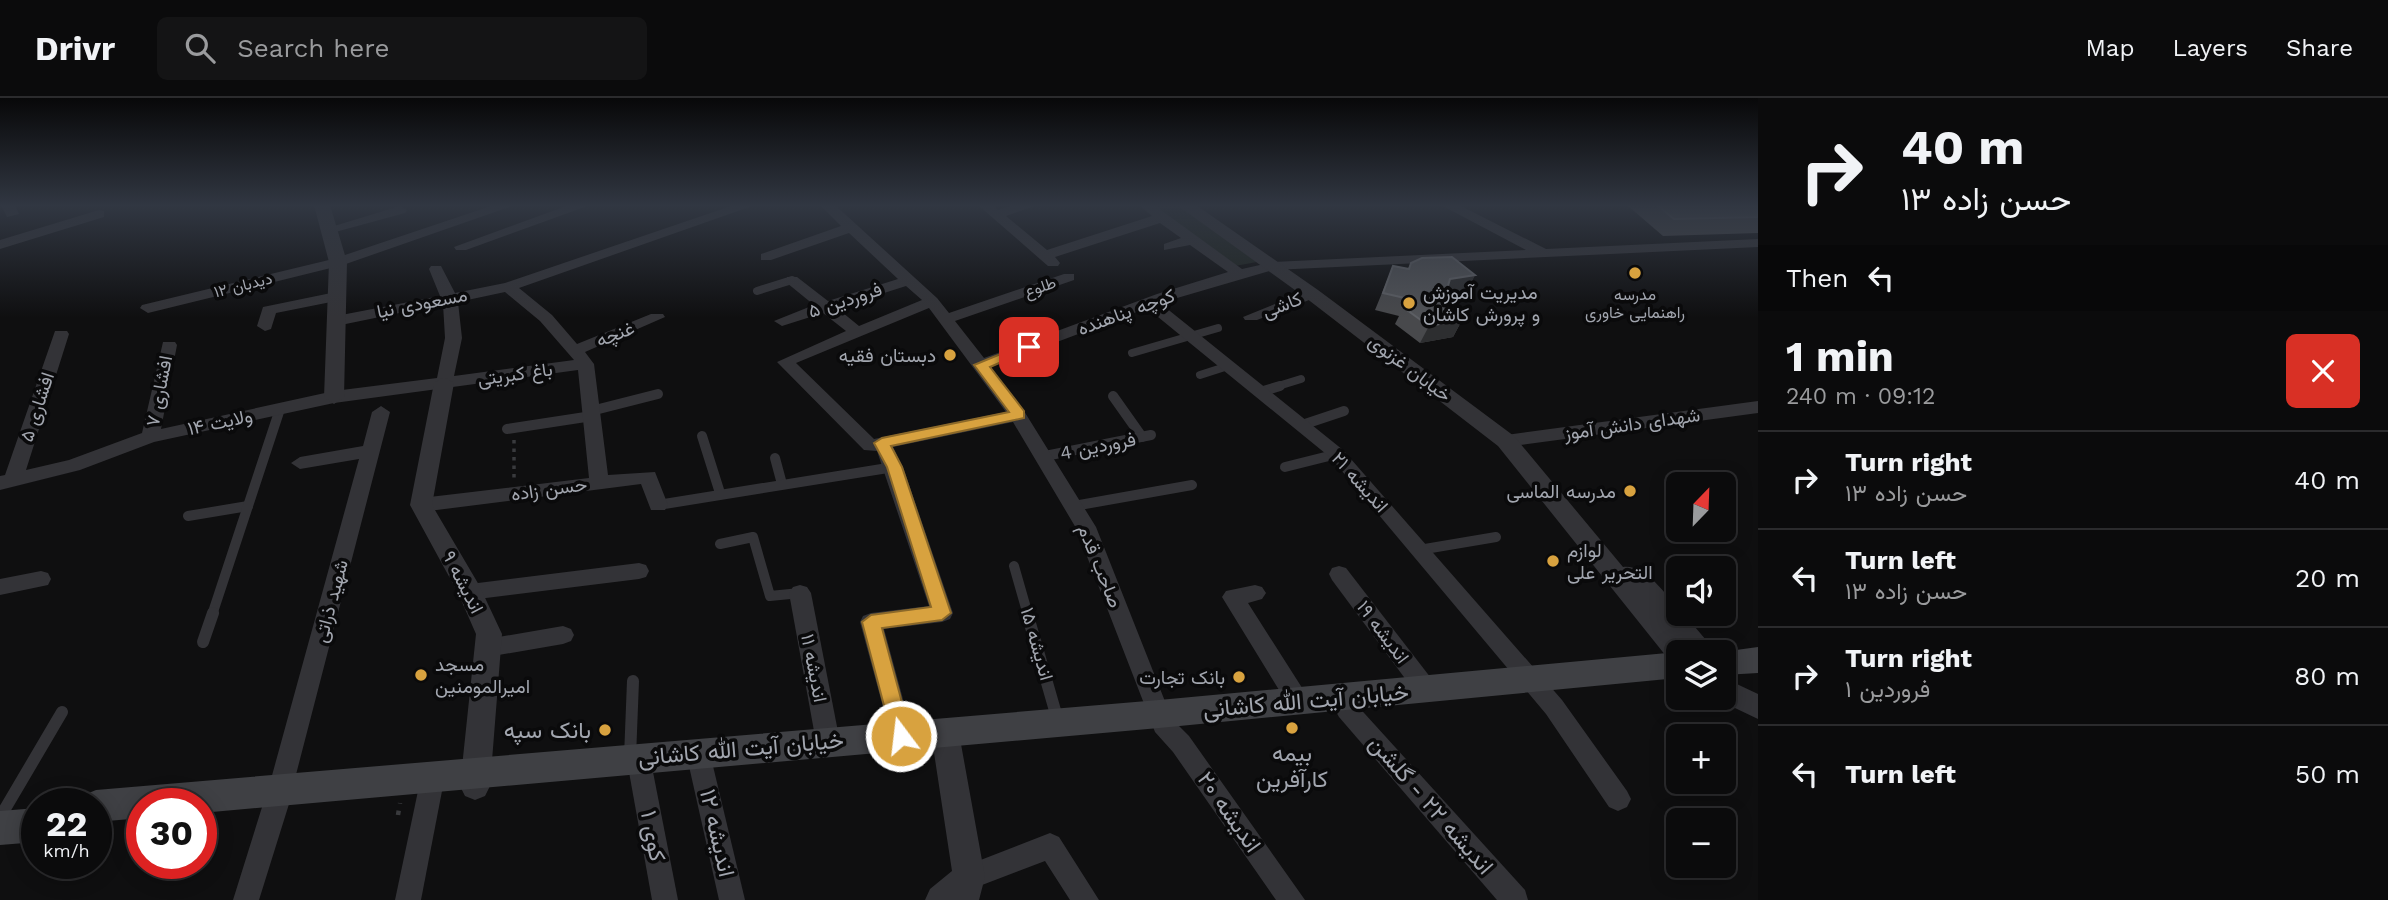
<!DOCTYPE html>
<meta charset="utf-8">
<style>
body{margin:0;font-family:"Work Sans",Vazirmatn,sans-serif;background:#141415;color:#f1f3f6;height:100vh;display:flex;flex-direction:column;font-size:26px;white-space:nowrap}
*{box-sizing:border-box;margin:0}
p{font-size:23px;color:#9a9b9d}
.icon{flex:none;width:38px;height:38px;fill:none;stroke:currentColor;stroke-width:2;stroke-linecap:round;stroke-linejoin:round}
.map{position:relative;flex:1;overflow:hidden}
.details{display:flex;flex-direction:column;background:#0b0b0c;width:630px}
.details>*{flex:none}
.banner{background:#0b0b0c;color:#f1f3f6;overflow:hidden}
.needle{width:46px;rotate:23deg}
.buttons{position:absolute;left:1666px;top:374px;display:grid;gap:14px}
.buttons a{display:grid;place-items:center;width:70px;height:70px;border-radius:10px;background:#0b0b0c;box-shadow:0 4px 18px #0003,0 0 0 2px #2b2b2d;font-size:35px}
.speed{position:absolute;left:21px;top:690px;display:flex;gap:14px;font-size:35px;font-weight:700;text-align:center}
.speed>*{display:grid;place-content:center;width:91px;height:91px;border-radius:50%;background:#0b0b0c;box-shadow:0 4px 18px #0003,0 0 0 2px #2b2b2d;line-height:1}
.speed small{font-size:18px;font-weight:400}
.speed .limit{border:10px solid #d22;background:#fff;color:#111}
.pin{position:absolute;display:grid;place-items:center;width:60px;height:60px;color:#fff;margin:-30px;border-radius:14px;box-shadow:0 4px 10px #0006}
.me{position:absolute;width:77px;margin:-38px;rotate:345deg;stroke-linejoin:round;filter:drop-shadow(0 0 5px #0008)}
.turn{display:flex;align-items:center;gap:24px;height:147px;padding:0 28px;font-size:32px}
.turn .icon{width:91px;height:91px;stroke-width:2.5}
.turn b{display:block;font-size:49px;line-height:60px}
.then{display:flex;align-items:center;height:66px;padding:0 28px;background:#0003;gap:14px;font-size:26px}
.round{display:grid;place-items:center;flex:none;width:74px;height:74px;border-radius:10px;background:#141415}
.overview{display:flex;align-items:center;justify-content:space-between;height:119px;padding:0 28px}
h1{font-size:42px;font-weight:700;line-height:52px}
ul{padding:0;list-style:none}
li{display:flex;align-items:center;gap:21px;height:98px;padding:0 28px;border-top:2px solid #2b2b2d}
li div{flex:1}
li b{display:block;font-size:26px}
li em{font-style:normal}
header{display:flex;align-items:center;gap:42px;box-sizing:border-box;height:98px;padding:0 35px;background:#0b0b0c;border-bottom:2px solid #2b2b2d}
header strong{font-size:33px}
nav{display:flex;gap:38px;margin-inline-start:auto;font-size:24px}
.search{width:490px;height:63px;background:#141415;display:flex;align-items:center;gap:18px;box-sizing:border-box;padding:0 24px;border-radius:10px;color:#9a9b9d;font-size:26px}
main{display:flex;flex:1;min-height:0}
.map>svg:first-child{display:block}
.green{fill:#1e241f}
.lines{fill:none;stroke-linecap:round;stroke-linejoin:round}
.path-far1{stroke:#393a3d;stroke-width:3.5;stroke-dasharray:3.5 5;stroke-linecap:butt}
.path{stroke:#393a3d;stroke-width:4.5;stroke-dasharray:4.5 7;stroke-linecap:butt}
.service-far2{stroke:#333337;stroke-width:8}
.service-far1{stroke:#333337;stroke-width:10}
.service{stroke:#333337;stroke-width:12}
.minor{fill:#333337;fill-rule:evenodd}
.tertiary{fill:#333337;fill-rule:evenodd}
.secondary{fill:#3f4044;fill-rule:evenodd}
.wall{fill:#48494c}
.shaded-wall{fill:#2d2e30}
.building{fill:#515357;stroke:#5e6065;stroke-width:2}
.route{fill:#d8a23f;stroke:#8c6929;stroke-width:2}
.poi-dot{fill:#d8a23f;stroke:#0a0a0b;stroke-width:2.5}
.labels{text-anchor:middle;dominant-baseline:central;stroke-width:7;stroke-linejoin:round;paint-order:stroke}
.far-street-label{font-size:16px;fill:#a2a6af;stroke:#0a0a0b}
.far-poi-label{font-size:16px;fill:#a2a6af;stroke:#0a0a0b}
.poi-label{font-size:19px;fill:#a2a6af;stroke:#0a0a0b;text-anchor:start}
.street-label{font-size:19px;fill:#a2a6af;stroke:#0a0a0b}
.near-street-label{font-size:23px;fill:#a2a6af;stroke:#0a0a0b}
.near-poi-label{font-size:23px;fill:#a2a6af;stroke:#0a0a0b;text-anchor:end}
</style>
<header>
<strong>Drivr</strong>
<div class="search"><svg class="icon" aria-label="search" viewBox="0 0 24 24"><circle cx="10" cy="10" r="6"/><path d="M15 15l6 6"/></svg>Search here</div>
<nav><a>Map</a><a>Layers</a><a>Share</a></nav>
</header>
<main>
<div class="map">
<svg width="1758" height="802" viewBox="0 0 1758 802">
<rect width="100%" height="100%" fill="#0f0f10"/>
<polygon class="green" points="1152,107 1179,107 1257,164 1235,168"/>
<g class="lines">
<polyline class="path-far1" points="514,342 514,380"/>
<polyline class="path" points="398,717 400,705"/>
<g class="service-far2">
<polyline points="757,193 792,182"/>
<polyline points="1132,255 1218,230"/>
<polyline points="1200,277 1228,268"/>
<polyline points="1275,289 1301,281"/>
</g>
<g class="service-far1">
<polyline points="1260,294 1280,288"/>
<polyline points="1113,298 1142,339"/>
<polyline points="591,313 658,296"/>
<polyline points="1302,327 1344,313"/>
<polyline points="507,331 592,318"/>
<polyline points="702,338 720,395"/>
<polyline points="1045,358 1151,337"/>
<polyline points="775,360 782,386"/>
<polyline points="1285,369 1337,356"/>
<polyline points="658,407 894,369"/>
<polyline points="1074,408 1192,387"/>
<polyline points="188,418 248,408"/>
<polyline points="720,446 753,439 770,498 800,495"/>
<polyline points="1419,452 1496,439"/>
<polyline points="1014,468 1028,517"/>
<polyline points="212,517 280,311"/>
</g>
<g class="service">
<polyline points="1027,515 1058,623"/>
<polyline points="203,544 213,515"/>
<polyline points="630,659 633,583"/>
<polyline points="2,716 62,614"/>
</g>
<g class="minor">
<polygon points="1,107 15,107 19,116 7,119"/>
<polygon points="494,107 515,107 343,167 148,215 140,210 142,207 333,161"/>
<polygon points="569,107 590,107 466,152 456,152 454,149"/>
<path d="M734,107H755L519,190L552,217L577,246L651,216H663L665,219L585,254L594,266L608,377L655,374L668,407L665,412H651L641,386L421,414L414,412L411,407L414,402L421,400L589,380L578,272L334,305L154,344L80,372L0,392V378L5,377L55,233H67L69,236L26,372L69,362L142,335L163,244H175L177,247L161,331L334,293L437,280L445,240L443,206L336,228L328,223L336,218L440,198L429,171L431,168H441L455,195L505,185ZM505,194L540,223L574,262L454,278L462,240L458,204Z"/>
<path d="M820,107H835L937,200L949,215L1064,176H1074V182L955,223L984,260L1157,196L1228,174L1190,147L1164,152V146L1181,140L1160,125L1055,159L1060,165L1058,168H1048L978,107H993L998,112L1014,107H1037L1006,118L1047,152L1152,118L1139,107H1154L1242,171L1273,164L1526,152L1441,107H1459L1546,151L1758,141V149L1273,172L1160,205L1343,352L1562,602L1627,693L1631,701L1627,709L1618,713L1609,709L1546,616L1331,360L1147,210L991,269L1024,313L1096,429L1172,621L1189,638L1305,802H1276L1173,654L1155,634L1076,430L1013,324L893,349L903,369L953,515L950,521L942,524L884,531L913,638L909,646L901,649L893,646L860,524L863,518L871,515L929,508L877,353L864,352L777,264L846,233L823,215L782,228L774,223L814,207L787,185V179H797L828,203L898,181L849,135L771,162H761V156L841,128ZM906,188L922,202L859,228L837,210ZM929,210L1006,314L874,341L796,265Z"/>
<polygon points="400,108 407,112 405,115 328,136 321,132"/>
<polygon points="99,112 104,113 104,119 0,151 0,142"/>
<polygon points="1312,191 1320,196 1317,199 1257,222 1245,222 1243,219"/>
<polygon points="336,194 344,199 341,202 276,215 271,231 265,233 257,228 263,209"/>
<polygon points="1758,303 1758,315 1506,349 1497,343 1506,337"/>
<polygon points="381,308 390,314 292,692 286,701 289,706 259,802 233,802 263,706 270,697 268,692 359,361 300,371 291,365 300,359 363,348 372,314"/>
<polygon points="639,465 646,467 649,473 646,479 639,481 470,502 463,500 459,494 463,488 470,486"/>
<polygon points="1339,468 1346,470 1434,584 1437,591 1434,598 1426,601 1418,598 1332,482 1329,476 1332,470"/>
<polygon points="41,473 48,475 51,481 48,487 0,497 0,481"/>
<polygon points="800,487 807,489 811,495 840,644 836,652 828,655 820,652 816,644 789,495 793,489"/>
<polygon points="1255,487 1262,489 1266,495 1262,501 1248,505 1306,596 1310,603 1306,610 1298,613 1290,610 1222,499 1226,493"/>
<polygon points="563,528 571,531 574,537 571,543 563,546 487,559 479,556 476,550 479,544 487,541"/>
<polygon points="1347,602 1355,605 1525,792 1528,802 1497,802 1339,619 1335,612 1339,605"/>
<polygon points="701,657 710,660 713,668 745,802 719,802 689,668 692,660"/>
<polygon points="641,663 650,666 653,674 678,802 652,802 629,674 632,666"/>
<polygon points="430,681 439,685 442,693 421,802 395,802 418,693 421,685"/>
<polygon points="1050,735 1059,739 1099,802 1070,802 1045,763 969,792 960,788 956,779 960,770"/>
</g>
<g class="tertiary">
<polygon points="314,107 330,107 347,164 344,299 334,306 324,299 329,164"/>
<path d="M1177,107H1196L1318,192L1514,338L1623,469C1645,466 1665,496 1678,510V516H1684L1717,555H1678V566L1670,563L1498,348L1306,200Z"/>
<polygon points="444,279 454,285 432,407 479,487 502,536 490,688 485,698 475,702 465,698 460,688 476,536 458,495 410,407 434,285"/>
<polygon points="1724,580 1758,596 1758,621 1714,600 1724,600"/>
<polygon points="945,623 955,626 959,635 985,779 979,802 925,802 930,791 952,773 931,635 935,626"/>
</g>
<g class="secondary">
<polygon points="1758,549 1758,575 1724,577 1724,555 1714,555"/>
<polygon points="1678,554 1678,580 1159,630 201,715 201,705 142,705 142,720 96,724 96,705 80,705 84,697 96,692 1159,602"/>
<polygon points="37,710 37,744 0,747 0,713"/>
</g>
</g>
<g class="wall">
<polygon points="1627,107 1758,107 1758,135 1663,138"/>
<polygon points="1411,165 1475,177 1466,194 1446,197 1443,205 1462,222 1453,239 1420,245 1395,226 1399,218 1375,212 1393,168 1408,171"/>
</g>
<g class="shaded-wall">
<polygon points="1475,177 1466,194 1442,198 1450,181"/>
<polygon points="1462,222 1453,239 1420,245 1429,228"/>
</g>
<g class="building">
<polygon points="1657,107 1758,107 1758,119 1674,121"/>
<polygon points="1452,159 1475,177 1450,181 1443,205 1462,222 1429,228 1403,209 1409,201 1383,195 1393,168 1409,171 1411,165 1422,160"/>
</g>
<linearGradient id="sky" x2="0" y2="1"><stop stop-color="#080809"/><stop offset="0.49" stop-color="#313742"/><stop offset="1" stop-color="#313742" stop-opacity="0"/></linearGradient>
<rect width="1758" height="220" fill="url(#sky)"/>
<polygon class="route" points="1025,246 1036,249 990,269 1024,313 1024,320 891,348 902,369 951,515 942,522 882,530 911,638 908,644 901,647 894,644 892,638 862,524 871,517 931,509 887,369 874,345 882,340 1009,314 974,267"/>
<g class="poi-dot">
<circle cx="1635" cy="175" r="7"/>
<circle cx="1409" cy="205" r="7"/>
<circle cx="950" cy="257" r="7"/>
<circle cx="1630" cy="393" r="7"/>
<circle cx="1553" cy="463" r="7"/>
<circle cx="421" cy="577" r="7"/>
<circle cx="1239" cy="579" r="7"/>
<circle cx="1292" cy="630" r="7"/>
<circle cx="605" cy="632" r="7"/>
</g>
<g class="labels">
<g class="far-street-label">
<text transform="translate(243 187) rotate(-14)">دیدبان ۱۲</text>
<text transform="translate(1040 189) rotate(-19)">طلوع</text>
</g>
<g class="far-poi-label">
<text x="1635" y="196">مدرسه<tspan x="1635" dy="18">راهنمایی خاوری</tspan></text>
</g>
<g class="poi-label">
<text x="1423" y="194">مدیریت آموزش<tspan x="1423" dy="22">و پرورش کاشان</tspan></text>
<text x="936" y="257" text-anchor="end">دبستان فقیه</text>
<text x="1616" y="393" text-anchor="end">مدرسه الماسی</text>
<text x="1567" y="452">لوازم<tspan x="1567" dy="22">التحریر علی</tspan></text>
<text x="435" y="566">مسجد<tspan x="435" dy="22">امیرالمومنین</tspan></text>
<text x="1225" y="579" text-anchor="end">بانک تجارت</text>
</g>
<g class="street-label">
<text transform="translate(845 202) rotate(-18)">فروردین ۵</text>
<text transform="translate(422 205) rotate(-11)">مسعودی نیا</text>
<text transform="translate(1282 207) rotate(-21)">کاشی</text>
<text transform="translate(1126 214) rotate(-20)">کوچه پناهنده</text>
<text transform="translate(615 236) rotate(-22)">غنچه</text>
<text transform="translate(1410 270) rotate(37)">خیابان غزنوی</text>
<text transform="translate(515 276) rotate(-8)">باغ کبریتی</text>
<text transform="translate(159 293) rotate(-79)">افشاری ۷</text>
<text transform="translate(37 309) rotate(-72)">افشاری ۵</text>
<text transform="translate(220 324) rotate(-12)">ولایت ۱۴</text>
<text transform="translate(1632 326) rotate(-8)">شهدای دانش آموز</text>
<text transform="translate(1098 348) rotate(-11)">فروردین 4</text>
<text transform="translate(1360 384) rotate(48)">اندیشه ۲۱</text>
<text transform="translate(549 391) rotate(-8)">حسن زاده</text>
<text transform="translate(1100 468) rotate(68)">صاحب قدم</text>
<text transform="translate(463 484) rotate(63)">اندیشه ۹</text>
<text transform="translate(331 503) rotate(-75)">شهید ذراتی</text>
<text transform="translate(1383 534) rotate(53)">اندیشه ۱۹</text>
<text transform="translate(1037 546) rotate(74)">اندیشه ۱۵</text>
<text transform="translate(814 570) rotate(79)">اندیشه ۱۱</text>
</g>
<g class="near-street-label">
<text transform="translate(1306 603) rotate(-5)">خیابان آیت الله کاشانی</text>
<text transform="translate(741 651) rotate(-5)">خیابان آیت الله کاشانی</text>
<text transform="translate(1431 707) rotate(49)">اندیشه ۲۲ - گلشن</text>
<text transform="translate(1229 714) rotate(55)">اندیشه ۲۰</text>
<text transform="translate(717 735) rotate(77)">اندیشه ۱۲</text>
<text transform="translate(653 738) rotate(79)">کوی ۱</text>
</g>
<g class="near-poi-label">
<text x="591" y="632">بانک سپه</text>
<text x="1292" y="655" text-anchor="middle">بیمه<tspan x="1292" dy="26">کارآفرین</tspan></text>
</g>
</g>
</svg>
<div class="buttons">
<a><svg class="needle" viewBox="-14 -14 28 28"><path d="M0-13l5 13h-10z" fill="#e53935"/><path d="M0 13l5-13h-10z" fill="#9a9b9d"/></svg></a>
<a><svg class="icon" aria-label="sound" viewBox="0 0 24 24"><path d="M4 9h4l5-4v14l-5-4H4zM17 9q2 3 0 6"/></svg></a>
<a><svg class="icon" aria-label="layers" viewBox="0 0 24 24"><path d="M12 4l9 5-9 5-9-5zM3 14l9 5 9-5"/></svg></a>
<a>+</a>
<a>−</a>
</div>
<div class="speed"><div>22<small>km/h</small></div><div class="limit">30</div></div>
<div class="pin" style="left:1029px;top:249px;background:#d93025"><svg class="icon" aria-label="arrive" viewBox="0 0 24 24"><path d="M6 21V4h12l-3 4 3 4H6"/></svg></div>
<svg class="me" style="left:901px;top:638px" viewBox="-20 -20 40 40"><circle r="17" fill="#d8a23f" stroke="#fff" stroke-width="3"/><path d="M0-11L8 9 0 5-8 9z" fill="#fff"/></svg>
</div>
<section class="details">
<div class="banner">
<div class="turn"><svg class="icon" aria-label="right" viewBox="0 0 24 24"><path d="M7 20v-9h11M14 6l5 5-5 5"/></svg><div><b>40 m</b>حسن زاده ۱۳</div></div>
<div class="then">Then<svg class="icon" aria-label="left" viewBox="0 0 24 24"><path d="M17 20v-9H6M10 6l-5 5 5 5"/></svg></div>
</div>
<div class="overview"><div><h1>1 min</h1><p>240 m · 09:12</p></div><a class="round" style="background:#d93025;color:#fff"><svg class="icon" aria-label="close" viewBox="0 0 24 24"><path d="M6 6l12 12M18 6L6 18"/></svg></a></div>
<ul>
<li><svg class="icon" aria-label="right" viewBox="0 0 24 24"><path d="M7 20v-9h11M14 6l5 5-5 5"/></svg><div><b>Turn right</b><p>حسن زاده ۱۳</p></div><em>40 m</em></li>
<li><svg class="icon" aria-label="left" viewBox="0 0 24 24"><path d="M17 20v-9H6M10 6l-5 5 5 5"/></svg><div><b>Turn left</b><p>حسن زاده ۱۳</p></div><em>20 m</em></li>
<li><svg class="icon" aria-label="right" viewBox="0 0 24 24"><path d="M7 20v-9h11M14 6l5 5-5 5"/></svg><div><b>Turn right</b><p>فروردین ۱</p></div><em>80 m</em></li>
<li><svg class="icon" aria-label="left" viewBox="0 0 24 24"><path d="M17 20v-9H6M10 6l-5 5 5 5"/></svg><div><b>Turn left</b></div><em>50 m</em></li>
</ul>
</section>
</main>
